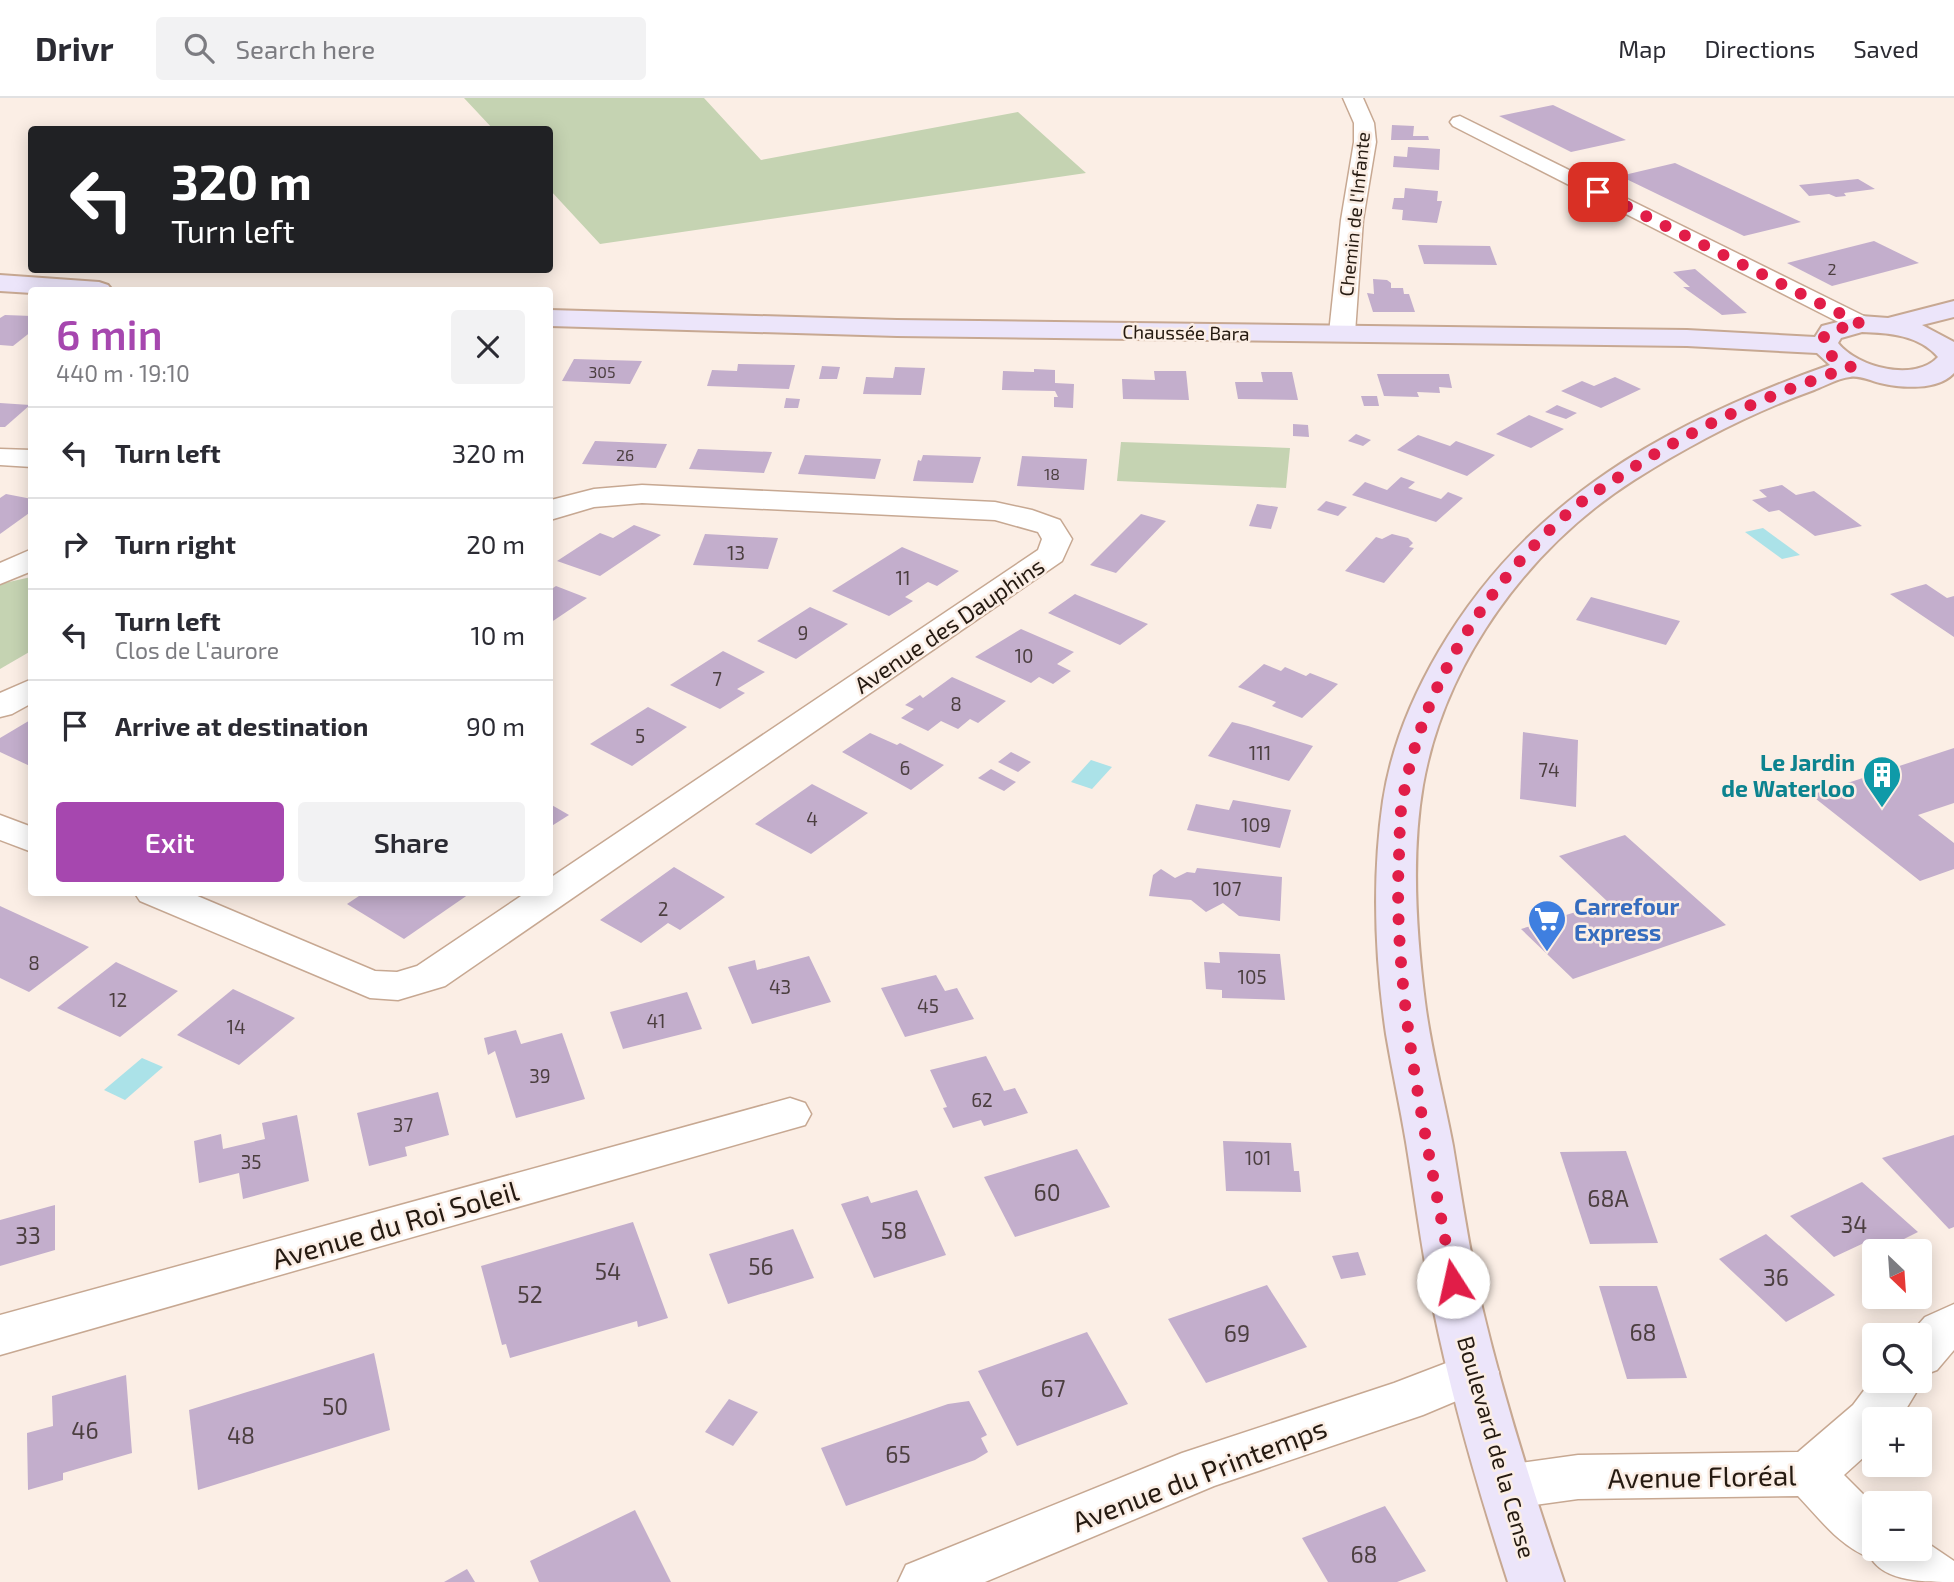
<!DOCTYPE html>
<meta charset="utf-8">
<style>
body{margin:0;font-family:"Exo 2",sans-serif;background:#f2f2f3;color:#2b2b33;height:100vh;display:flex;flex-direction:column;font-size:26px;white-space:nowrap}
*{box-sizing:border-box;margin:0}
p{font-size:23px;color:#7c7c81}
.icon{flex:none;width:38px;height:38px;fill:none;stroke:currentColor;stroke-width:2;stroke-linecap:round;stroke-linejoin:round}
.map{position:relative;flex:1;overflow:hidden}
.details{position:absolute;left:28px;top:189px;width:525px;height:609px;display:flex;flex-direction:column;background:#fff;border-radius:7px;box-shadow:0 4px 18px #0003}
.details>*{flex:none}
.banner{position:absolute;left:28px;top:28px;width:525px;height:147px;border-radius:7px;box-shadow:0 4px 18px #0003;background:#202124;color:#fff;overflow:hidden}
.needle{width:46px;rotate:155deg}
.fabs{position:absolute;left:1862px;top:1141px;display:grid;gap:14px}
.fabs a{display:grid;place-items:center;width:70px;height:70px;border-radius:7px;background:#fff;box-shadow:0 4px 18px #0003;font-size:35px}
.pin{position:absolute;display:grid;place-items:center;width:60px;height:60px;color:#fff;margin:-30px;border-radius:14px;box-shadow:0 4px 10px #0006}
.me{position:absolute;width:77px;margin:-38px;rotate:350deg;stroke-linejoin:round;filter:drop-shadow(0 0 5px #0008)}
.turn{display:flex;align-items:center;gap:24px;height:147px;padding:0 28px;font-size:32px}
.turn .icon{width:91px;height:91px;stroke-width:2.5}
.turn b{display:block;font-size:49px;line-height:60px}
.round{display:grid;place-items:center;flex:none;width:74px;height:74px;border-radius:7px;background:#f2f2f3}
.overview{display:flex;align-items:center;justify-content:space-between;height:119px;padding:0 28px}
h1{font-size:42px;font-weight:600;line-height:52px;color:#a647af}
.cta{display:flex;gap:14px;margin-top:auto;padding:14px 28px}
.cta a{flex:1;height:80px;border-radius:7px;background:#a647af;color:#fff;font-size:28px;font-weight:600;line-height:80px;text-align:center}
.cta a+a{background:#f2f2f3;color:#2b2b33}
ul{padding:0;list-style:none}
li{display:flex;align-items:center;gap:21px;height:91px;padding:0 28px;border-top:2px solid #e1e1e2}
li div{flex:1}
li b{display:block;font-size:26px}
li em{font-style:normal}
header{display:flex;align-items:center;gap:42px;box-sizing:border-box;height:98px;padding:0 35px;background:#fff;border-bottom:2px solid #e1e1e2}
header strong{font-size:33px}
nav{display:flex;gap:38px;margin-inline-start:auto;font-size:24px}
.search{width:490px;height:63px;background:#f2f2f3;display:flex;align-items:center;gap:18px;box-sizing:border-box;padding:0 24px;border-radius:7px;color:#7c7c81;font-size:26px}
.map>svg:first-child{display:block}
.green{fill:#c5d3b2}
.water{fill:#abe2e8}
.building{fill:#c3aecc}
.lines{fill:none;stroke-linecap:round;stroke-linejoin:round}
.minor-casing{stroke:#c7a892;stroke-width:3}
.secondary-casing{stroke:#c7a892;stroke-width:4}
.minor{fill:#fff;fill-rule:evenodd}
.secondary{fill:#ece5fa;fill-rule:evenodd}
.route{stroke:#e11d48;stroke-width:12;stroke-dasharray:0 21.6}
.labels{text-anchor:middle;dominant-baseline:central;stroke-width:5;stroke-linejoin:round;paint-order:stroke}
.far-number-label{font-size:16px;fill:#4c3f40}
.far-street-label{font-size:19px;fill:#251a11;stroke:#fbeee5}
.number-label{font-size:19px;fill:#4c3f40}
.street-label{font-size:23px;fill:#251a11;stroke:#fbeee5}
.culture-label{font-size:23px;font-weight:bold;fill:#0d838f;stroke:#fbeee5;text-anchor:end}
.shop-label{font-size:23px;font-weight:bold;fill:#366cbe;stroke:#fbeee5;text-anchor:start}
.near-number-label{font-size:23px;fill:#4c3f40}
.near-street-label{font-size:28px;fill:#251a11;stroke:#fbeee5}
</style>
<header>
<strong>Drivr</strong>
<div class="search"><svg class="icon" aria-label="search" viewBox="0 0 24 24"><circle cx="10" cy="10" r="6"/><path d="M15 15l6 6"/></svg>Search here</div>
<nav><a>Map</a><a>Directions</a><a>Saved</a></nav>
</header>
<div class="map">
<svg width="1954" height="1484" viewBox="0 0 1954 1484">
<rect width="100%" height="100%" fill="#fbeee5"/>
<g class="green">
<polygon points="464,0 704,0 761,62 1018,14 1086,75 600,146 550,92 550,32 493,31"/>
<polygon points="1121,344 1290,350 1286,390 1117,383"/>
<polygon points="31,479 31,553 0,571 0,486"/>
</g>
<g class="water">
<polygon points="1763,430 1800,457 1782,461 1745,434"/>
<polygon points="1091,662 1112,669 1092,691 1071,684"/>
<polygon points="142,960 163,969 125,1002 104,992"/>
</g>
<g class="building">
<polygon points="1553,7 1626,42 1571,54 1499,18"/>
<polygon points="1392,27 1414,28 1413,38 1428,38 1429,42 1391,42"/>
<polygon points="1408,49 1440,51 1439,72 1393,69 1394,58 1407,59"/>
<polygon points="1675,65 1801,124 1744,138 1620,78"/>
<polygon points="1858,81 1875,91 1844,95 1846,98 1836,99 1829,96 1809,98 1799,87"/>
<polygon points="1405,90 1438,93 1437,103 1442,103 1437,125 1402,122 1403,112 1392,111 1394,100 1404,100"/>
<polygon points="1874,143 1919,165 1832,188 1787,165"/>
<polygon points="1418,147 1490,148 1497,167 1424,166"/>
<polygon points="1695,171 1747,215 1722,217 1683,189 1690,189 1673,174"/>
<polygon points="1373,181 1387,182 1391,185 1391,190 1403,190 1404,196 1409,196 1415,214 1373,214 1367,195 1374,196"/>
<polygon points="5,217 32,218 32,233 13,248 0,247 0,220"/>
<polygon points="574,261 642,263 630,286 562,283"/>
<polygon points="738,266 795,267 789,291 707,288 712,272 737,273"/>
<polygon points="822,268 840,269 837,281 819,281"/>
<polygon points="895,269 925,270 921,297 863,296 866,279 893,280"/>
<polygon points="1034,271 1055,272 1055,285 1074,286 1073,310 1054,309 1054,299 1058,299 1055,293 1002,292 1003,273 1034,274"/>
<polygon points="1154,273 1186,273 1189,302 1123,301 1122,281 1155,282"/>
<polygon points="1261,274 1292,274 1298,302 1238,301 1235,284 1263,284"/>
<polygon points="1377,276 1449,276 1452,290 1439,289 1440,295 1417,294 1419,299 1384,298"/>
<polygon points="1615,279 1641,291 1601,310 1561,293 1582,283 1594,288"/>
<polygon points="1361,298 1377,298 1379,308 1364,308"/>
<polygon points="786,300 800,301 798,310 784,310"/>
<polygon points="0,305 30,307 5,329 0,329"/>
<polygon points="1557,307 1577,315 1566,321 1545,314"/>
<polygon points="1529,317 1564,331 1531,350 1496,336"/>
<polygon points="1293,326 1308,327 1309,339 1293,338"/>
<polygon points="1356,336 1371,342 1363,348 1348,343"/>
<polygon points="1418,337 1450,348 1456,343 1495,357 1467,378 1397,352"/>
<polygon points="595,343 667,346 656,370 582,366"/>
<polygon points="698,351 772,354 764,375 689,371"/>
<polygon points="805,357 881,361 875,381 798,376"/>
<polygon points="923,357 981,359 973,385 913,383 918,362 921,363"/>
<polygon points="1022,358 1087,361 1084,392 1017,388"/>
<polygon points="1401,379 1415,384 1408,390 1441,401 1448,394 1463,400 1436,424 1352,397 1365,384 1387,392"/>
<polygon points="1782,387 1796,397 1814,393 1862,428 1815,438 1779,412 1769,414 1752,402 1767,399 1759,392"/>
<polygon points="6,396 32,401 32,413 0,436 0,400"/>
<polygon points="1326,403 1347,409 1338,418 1317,412"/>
<polygon points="1257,406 1278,409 1271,431 1249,428"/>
<polygon points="1141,416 1166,423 1116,475 1090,467"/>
<polygon points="634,427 661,437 600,478 557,463 600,435 613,440"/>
<polygon points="705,436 778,440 768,471 693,467"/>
<polygon points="1392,436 1408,440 1413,445 1409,449 1414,450 1384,485 1345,473 1376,439 1382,441"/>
<polygon points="902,449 959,473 937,488 928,484 905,499 913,503 889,518 832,493"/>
<polygon points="1926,486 1947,500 1954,498 1954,539 1890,496"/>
<polygon points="556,488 587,500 550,525 550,492"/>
<polygon points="1075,496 1077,497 1148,526 1120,547 1048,515"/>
<polygon points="1591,499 1680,523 1666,547 1576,522"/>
<polygon points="810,509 848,526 796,561 757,543"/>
<polygon points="1021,531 1074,554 1057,566 1071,573 1053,586 1039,579 1031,585 975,559"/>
<polygon points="723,553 765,574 737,591 745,595 720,611 670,587"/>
<polygon points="1264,566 1281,573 1285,569 1306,578 1310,575 1338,586 1302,620 1272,608 1276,604 1238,589"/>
<polygon points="952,579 1006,603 978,625 970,621 958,631 941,623 928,633 901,620 914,611 905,607 920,597 923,600"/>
<polygon points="648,609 687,629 632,668 590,646"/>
<polygon points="32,621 32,669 0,654 0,640"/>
<polygon points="1232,624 1248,628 1313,648 1289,683 1208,658"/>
<polygon points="1523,634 1578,642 1576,709 1520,701"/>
<polygon points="870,635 897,647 900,645 944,667 911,692 842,654"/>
<polygon points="1954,650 1954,705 1918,717 1954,745 1954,771 1920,783 1811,697"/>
<polygon points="1011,654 1031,664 1018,674 998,664"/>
<polygon points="991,671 1016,684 1004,693 978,680"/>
<polygon points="812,686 868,715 811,756 755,726"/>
<polygon points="1233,702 1291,712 1280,750 1187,732 1196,706 1229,712"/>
<polygon points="550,706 569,717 550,729"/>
<polygon points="1625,737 1726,827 1573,881 1521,831 1608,804 1559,758"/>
<polygon points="674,769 725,799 680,832 668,825 641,845 600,822"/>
<polygon points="1197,770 1282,779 1280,823 1239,818 1223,805 1206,814 1191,802 1149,798 1153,777 1161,771 1175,780 1187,774 1195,775"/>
<polygon points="365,794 472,794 404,841 347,806"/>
<polygon points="0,808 89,849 29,894 0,880"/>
<polygon points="1219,854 1280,856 1285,902 1222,900 1222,892 1206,891 1204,864 1220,865"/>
<polygon points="809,858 831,904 752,926 728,869 755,862 757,872"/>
<polygon points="116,864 178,893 120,939 57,910"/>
<polygon points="936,877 945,893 957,890 974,921 905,939 881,890"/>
<polygon points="233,891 295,920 239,967 177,937"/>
<polygon points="687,894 702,931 623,951 610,914"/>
<polygon points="516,932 521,946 562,935 585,1001 516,1020 495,953 488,957 484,940"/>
<polygon points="986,958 1004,993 1015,990 1028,1015 984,1028 981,1022 953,1030 943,1010 947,1009 930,972"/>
<polygon points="438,994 449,1037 405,1049 407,1058 369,1068 357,1015"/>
<polygon points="297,1017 309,1083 243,1101 239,1075 199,1085 194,1043 221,1036 223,1051 265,1041 262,1025"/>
<polygon points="1954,1037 1954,1129 1949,1131 1882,1060"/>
<polygon points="1223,1043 1291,1045 1294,1073 1299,1073 1301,1094 1226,1093"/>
<polygon points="1077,1051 1110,1109 1015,1139 984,1079"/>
<polygon points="1626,1053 1658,1145 1590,1146 1560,1054"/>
<polygon points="1862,1084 1918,1134 1880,1153 1873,1153 1864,1145 1834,1159 1790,1118"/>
<polygon points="917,1092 946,1157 874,1180 841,1106 868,1098 871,1105"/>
<polygon points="55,1107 55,1152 0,1168 0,1122"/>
<polygon points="633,1124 668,1220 638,1229 637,1223 510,1260 506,1246 502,1247 481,1168"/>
<polygon points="793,1131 814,1180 728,1206 709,1156"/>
<polygon points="1766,1136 1835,1197 1786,1224 1719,1161"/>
<polygon points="1358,1154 1366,1177 1341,1181 1332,1158"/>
<polygon points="1267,1187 1307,1249 1206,1285 1168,1221"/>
<polygon points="1599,1188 1657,1188 1687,1280 1627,1281"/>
<polygon points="1087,1234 1128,1306 1017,1348 978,1273"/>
<polygon points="374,1255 390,1332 198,1392 189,1312"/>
<polygon points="126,1277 132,1355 63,1375 63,1382 28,1392 27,1335 53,1328 52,1298"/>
<polygon points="729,1301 758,1314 733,1348 705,1334"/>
<polygon points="969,1303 987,1337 981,1340 988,1354 975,1362 846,1408 821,1350 948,1306"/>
<polygon points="1385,1408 1426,1473 1397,1484 1328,1484 1302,1440"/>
<polygon points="635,1412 671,1484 539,1484 530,1463"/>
<polygon points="467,1471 475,1484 444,1484"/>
</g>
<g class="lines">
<defs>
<g id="minor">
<polygon points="1343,0 1363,0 1374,25 1376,44 1363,122 1355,235 1351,240 1342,243 1333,240 1329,235 1341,122 1354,44 1354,25"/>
<polygon points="1460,18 1870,221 1874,226 1870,231 1861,234 1852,231 1453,28 1450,24 1453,20"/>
<polygon points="0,351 32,352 32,369 0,367"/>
<polygon points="642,387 995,404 1032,412 1060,422 1072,441 1062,463 445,888 398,902 370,900 140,803 134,794 188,794 375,873 397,874 417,868 527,794 550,794 550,780 1038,452 1042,441 1038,434 995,422 642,405 594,409 550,422 551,402 594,391"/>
<polygon points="32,451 32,473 0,486 0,465"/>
<polygon points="32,581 32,605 12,616 0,619 0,595"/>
<polygon points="0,717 32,729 32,754 0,742"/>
<polygon points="790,1000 805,1005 811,1016 805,1027 0,1257 0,1217"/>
<path d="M1954,1206V1252L1937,1272L1921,1278L1923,1283L1900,1321H1874V1350L1844,1377L1874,1407V1451H1920V1440L1954,1463V1484C1926,1484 1885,1484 1871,1460C1840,1449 1820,1421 1798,1398L1578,1401L1505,1411L1487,1405L1479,1389L1487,1373L1505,1367L1578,1357L1798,1354L1853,1307L1874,1279V1283H1920V1237H1909L1925,1219Z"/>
<polygon points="1475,1254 1492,1260 1499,1274 1492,1288 1423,1317 1214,1388 985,1484 898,1484 906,1467 1182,1355 1394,1285"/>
</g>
<g id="secondary">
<polygon points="0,177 99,184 108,187 112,192 32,192 32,195 0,193"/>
<path d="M1954,203V219L1922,227L1954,244V275C1938,293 1901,290 1880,285C1871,283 1859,277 1850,279C1838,280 1825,288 1814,292C1750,315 1691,346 1634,382C1529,449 1445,563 1423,687C1411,757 1416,833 1425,904C1431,952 1444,1000 1453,1048C1462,1102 1470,1156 1482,1209C1504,1302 1533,1393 1564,1484H1508C1479,1394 1452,1302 1433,1209C1422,1154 1415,1099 1406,1044C1400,1008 1392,972 1386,936C1375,860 1372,779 1383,703C1391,650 1412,599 1439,553C1528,401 1669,324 1830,267L1817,255L1687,248L897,238L550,228V212L897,222L1687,232L1815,239L1822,228L1861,218L1888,220ZM1862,234C1890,235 1919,237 1938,259C1915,284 1858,270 1838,245L1841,240Z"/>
</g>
</defs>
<use href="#minor" class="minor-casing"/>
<use href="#secondary" class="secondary-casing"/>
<use href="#minor" class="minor"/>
<use href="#secondary" class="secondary"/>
</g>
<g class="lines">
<path class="route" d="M1453,1184C1428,1043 1392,900 1399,757C1400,738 1399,718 1403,700C1423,585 1487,484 1575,409C1587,399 1600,391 1613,383C1686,332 1767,297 1851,269C1837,262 1822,256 1824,239L1831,232L1861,226L1598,94"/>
</g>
<defs>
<symbol id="building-pin" viewBox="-11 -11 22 30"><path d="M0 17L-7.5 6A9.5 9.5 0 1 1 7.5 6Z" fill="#0f9aa8" stroke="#fbeee5"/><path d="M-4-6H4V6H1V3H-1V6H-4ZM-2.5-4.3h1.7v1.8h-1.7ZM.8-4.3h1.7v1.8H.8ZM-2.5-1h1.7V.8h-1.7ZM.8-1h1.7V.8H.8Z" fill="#fff"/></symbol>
<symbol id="supermarket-pin" viewBox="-11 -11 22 30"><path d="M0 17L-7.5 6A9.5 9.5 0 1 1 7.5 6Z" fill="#3f7fe0" stroke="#fbeee5"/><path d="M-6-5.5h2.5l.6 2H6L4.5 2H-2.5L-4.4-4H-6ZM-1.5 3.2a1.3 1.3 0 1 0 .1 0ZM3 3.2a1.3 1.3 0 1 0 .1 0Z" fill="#fff"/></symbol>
</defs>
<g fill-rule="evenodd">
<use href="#building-pin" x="1860" y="655" width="44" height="60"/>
<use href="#supermarket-pin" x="1525" y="799" width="44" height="60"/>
</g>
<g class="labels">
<g class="far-number-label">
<text x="1832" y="170">2</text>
<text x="602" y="273">305</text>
<text x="625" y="356">26</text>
<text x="1052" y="375">18</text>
</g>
<g class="far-street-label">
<text transform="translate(1354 116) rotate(-84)">Chemin de l'Infante</text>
<text transform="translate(1186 234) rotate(1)">Chaussée Bara</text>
</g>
<g class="number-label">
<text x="736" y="454">13</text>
<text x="903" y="479">11</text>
<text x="803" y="534">9</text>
<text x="1024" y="557">10</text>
<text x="717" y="580">7</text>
<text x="956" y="605">8</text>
<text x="640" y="637">5</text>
<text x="1260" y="654">111</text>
<text x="905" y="669">6</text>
<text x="1549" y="671">74</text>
<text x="812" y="720">4</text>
<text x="1256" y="726">109</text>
<text x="1227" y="790">107</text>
<text x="663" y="810">2</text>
<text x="34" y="864">8</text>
<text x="1252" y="878">105</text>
<text x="780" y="888">43</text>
<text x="118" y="901">12</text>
<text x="928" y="907">45</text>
<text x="656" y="922">41</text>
<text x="236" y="928">14</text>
<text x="540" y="977">39</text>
<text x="982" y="1001">62</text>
<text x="403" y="1026">37</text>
<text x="1258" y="1059">101</text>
<text x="251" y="1063">35</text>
</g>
<g class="street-label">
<text transform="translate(949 527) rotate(-34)">Avenue des Dauphins</text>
<text transform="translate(1497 1349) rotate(74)">Boulevard de la Cense</text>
</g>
<g class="culture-label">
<text x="1855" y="664">Le Jardin<tspan x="1855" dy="26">de Waterloo</tspan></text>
</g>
<g class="shop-label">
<text x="1574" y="808">Carrefour<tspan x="1574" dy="26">Express</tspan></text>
</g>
<g class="near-number-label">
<text x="1047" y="1094">60</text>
<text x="1608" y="1100">68A</text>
<text x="1854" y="1126">34</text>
<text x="894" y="1132">58</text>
<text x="28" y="1137">33</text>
<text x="761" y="1168">56</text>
<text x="608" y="1173">54</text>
<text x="1776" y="1179">36</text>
<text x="530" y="1196">52</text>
<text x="1643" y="1234">68</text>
<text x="1237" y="1235">69</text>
<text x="1053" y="1290">67</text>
<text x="335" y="1308">50</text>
<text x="85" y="1332">46</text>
<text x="241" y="1337">48</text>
<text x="898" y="1356">65</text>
<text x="1364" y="1456">68</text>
</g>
<g class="near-street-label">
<text transform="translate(395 1126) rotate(-16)">Avenue du Roi Soleil</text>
<text transform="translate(1199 1376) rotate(-21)">Avenue du Printemps</text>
<text transform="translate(1702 1378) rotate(-1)">Avenue Floréal</text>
</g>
</g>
</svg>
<div class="fabs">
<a><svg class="needle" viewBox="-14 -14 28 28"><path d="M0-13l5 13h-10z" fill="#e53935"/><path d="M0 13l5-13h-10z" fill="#7c7c81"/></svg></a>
<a><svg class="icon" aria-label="search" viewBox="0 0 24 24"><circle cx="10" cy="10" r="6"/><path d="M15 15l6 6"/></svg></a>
<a>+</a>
<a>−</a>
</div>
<div class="pin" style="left:1598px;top:94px;background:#d93025"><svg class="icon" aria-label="arrive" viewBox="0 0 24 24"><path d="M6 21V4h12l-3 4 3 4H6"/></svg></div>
<svg class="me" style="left:1453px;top:1184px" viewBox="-20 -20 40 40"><circle r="19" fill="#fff"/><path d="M0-13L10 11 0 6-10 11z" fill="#e11d48"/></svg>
<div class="banner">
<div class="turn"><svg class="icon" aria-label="left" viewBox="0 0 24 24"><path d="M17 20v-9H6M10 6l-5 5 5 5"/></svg><div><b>320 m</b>Turn left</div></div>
</div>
<section class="details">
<div class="overview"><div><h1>6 min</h1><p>440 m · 19:10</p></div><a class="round"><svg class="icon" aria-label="close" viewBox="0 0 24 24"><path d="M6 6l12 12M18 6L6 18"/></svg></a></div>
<ul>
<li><svg class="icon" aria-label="left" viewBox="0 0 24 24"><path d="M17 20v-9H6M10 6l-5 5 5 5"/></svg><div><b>Turn left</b></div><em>320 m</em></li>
<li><svg class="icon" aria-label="right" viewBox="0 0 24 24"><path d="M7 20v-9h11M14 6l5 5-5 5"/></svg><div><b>Turn right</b></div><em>20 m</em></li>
<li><svg class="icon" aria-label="left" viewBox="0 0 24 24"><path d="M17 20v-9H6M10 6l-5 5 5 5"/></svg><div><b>Turn left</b><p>Clos de L'aurore</p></div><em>10 m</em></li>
<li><svg class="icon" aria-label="arrive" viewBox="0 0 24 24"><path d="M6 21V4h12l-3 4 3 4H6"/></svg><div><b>Arrive at destination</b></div><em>90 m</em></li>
</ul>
<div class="cta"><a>Exit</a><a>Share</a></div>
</section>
</div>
